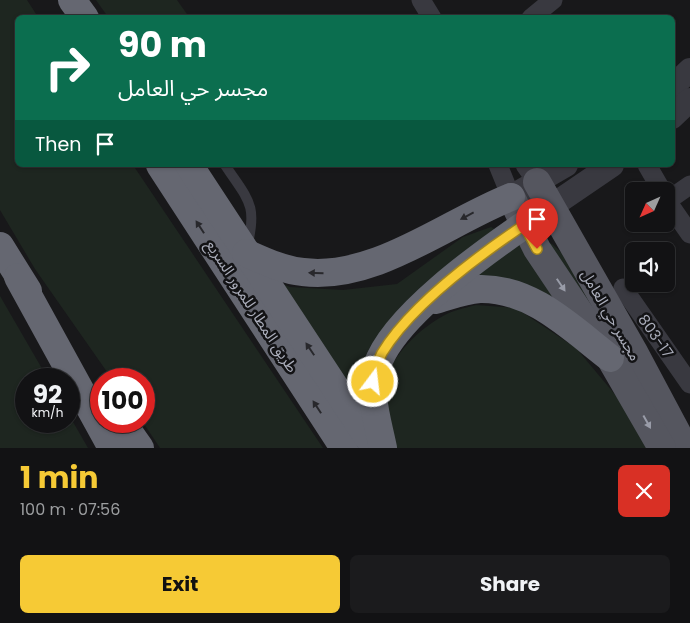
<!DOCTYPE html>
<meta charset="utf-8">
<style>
body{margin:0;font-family:Poppins,"Noto Sans Arabic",sans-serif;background:#1b1b1d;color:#f1f3f6;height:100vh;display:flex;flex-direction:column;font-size:19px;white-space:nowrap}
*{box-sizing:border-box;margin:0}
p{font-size:16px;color:#9c9ea0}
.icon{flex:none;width:28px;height:28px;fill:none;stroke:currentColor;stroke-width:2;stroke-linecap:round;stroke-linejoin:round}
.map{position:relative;height:448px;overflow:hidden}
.drawer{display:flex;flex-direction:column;background:#121214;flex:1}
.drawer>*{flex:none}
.banner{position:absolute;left:15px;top:15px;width:660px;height:152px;border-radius:8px;box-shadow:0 1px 4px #0004,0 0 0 1px #313234;background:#0b6e4f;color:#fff;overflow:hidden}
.needle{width:32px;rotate:225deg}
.tools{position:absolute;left:625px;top:182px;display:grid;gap:10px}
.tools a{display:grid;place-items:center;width:50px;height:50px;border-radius:8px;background:#121214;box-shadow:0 1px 4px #0004,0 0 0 1px #313234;font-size:25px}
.speed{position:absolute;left:15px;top:368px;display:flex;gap:10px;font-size:25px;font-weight:700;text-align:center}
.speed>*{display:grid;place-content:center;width:65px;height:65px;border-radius:50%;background:#121214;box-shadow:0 1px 4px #0004,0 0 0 1px #313234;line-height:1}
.speed small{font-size:12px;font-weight:400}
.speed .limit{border:8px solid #d22;background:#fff;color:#111}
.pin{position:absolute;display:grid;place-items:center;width:42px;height:42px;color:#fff;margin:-51px -21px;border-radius:50% 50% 50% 0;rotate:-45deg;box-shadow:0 0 5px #0007}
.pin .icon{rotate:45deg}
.me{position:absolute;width:55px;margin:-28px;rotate:15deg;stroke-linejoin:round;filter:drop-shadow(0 0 4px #0008)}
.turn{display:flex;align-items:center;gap:18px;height:105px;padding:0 20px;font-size:22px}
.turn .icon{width:65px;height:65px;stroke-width:2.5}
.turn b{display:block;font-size:35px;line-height:42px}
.then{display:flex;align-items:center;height:48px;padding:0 20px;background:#0003;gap:10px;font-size:19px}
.round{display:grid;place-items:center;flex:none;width:52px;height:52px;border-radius:8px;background:#1b1b1d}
.overview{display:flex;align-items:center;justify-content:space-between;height:85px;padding:0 20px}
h1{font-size:30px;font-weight:700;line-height:38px;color:#f6ca35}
.cta{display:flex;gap:10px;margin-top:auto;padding:10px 20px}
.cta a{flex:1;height:58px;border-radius:8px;background:#f6ca35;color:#111;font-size:20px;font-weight:700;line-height:58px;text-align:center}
.cta a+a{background:#1b1b1d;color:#f1f3f6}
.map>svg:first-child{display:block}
.green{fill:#1e2620}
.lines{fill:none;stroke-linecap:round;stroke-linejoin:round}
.service{stroke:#393940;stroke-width:10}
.minor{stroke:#393940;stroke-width:19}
.tertiary{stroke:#393940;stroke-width:24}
.primary{stroke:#55565f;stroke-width:28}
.motorway{stroke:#656771;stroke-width:28}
.oneway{fill:#28282c}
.oneway2{fill:#999ca8}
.route-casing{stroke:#a08322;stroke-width:12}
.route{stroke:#f6ca35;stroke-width:9}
.labels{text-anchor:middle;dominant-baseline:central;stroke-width:5;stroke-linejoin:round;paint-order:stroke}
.street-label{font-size:15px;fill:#aaadba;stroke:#131315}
</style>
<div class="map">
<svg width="690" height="448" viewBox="0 0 690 448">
<rect width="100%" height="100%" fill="#18181a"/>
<g class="green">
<polygon points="0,0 27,0 38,17 18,18 18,165 133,165 323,448 160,448 142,421 144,421 144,379 112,379 35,269 0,210"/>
<polygon points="96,0 177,0 189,17 108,17"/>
<polygon points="491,227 498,231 364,368 358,381 359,403 280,283 290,287 343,290 397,284 463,237"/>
<polygon points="518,241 564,307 476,276"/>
<polygon points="545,241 552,244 562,253 617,344"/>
<polygon points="0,296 48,379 26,379 26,421 69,421 69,415 88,448 0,448"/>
<path d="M476,305L516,308L576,348L628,410L649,448H396C392,434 385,418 383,404C379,367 414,332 443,316C453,310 465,308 476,305Z"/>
</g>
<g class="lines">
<path class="service" d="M225,165C248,200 258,204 247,247"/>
<g class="minor">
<polyline points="421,0 432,18"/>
<polyline points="531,18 553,0"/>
<polyline points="498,165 511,197"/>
<polyline points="525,165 537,182"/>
<polyline points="647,165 662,191"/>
<polyline points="690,185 667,201 690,234"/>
<polyline points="623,288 690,384"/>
</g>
<g class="tertiary">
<polyline points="672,87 690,70"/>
<polyline points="672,117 690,100"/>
<polyline points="511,197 566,165"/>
<polyline points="524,225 612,165"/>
</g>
<g class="primary">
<polyline points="537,182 635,354 685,448"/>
<polyline points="511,197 537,249 610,358 662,448"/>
</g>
<g class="motorway">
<polyline points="72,0 85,18"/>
<polyline points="160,165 344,448"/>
<polyline points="189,165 375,448"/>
<polyline points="0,246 28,291"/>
<path d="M246,253C264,261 283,270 303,272C375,281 447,222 511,197"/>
<polyline points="18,277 112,448"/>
<path d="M435,300C449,296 464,290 480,289C532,288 571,328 610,358"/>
<polyline points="121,421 140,448"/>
<path d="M383,448C378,422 367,392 377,366C393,317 482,254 524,225"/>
</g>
</g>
<defs><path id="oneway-solid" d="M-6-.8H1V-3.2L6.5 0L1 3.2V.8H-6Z" transform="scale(1.25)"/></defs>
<g class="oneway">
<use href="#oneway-solid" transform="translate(467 216) rotate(152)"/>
<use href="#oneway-solid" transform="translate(200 227) rotate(-123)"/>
<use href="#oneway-solid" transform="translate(316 273) rotate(-178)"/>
<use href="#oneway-solid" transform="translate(310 349) rotate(-124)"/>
<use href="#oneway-solid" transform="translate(317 407) rotate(-123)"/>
</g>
<g class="oneway2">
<use href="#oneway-solid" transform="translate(561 285) rotate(56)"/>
<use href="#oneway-solid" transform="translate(647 422) rotate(61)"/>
</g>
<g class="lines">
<defs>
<path id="route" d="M373,382C375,372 377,362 382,353C411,305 478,256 524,225L537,249"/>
</defs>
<use href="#route" class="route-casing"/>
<use href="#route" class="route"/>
</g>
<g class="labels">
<g class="street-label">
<text transform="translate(252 306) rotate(57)">طريق المطار للمرور السريع</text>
<text transform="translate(611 315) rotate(60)">مجسر حي العامل</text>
<text transform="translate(656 336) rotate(55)">803-17</text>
</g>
</g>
</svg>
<div class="tools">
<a><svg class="needle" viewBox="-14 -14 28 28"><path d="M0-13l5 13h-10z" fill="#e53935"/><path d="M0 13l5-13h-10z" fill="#9c9ea0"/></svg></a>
<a><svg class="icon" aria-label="sound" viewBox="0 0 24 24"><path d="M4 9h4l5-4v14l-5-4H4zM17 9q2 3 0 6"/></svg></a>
</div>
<div class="speed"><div>92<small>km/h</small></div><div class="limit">100</div></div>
<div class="pin" style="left:537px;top:249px;background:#d93025"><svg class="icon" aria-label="arrive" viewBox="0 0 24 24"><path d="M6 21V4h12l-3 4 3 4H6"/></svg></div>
<svg class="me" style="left:373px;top:382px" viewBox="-20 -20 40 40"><circle r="17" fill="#f6ca35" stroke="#fff" stroke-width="3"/><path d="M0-11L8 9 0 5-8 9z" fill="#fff"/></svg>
<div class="banner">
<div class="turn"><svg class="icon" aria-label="right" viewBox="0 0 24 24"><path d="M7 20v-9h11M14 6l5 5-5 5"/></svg><div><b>90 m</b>مجسر حي العامل</div></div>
<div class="then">Then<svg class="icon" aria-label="arrive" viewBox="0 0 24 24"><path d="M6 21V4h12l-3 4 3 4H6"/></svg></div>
</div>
</div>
<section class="drawer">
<div class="overview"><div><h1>1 min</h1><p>100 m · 07:56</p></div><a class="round" style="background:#d93025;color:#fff"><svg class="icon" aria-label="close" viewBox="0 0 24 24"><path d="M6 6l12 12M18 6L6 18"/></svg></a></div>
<div class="cta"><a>Exit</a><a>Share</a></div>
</section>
